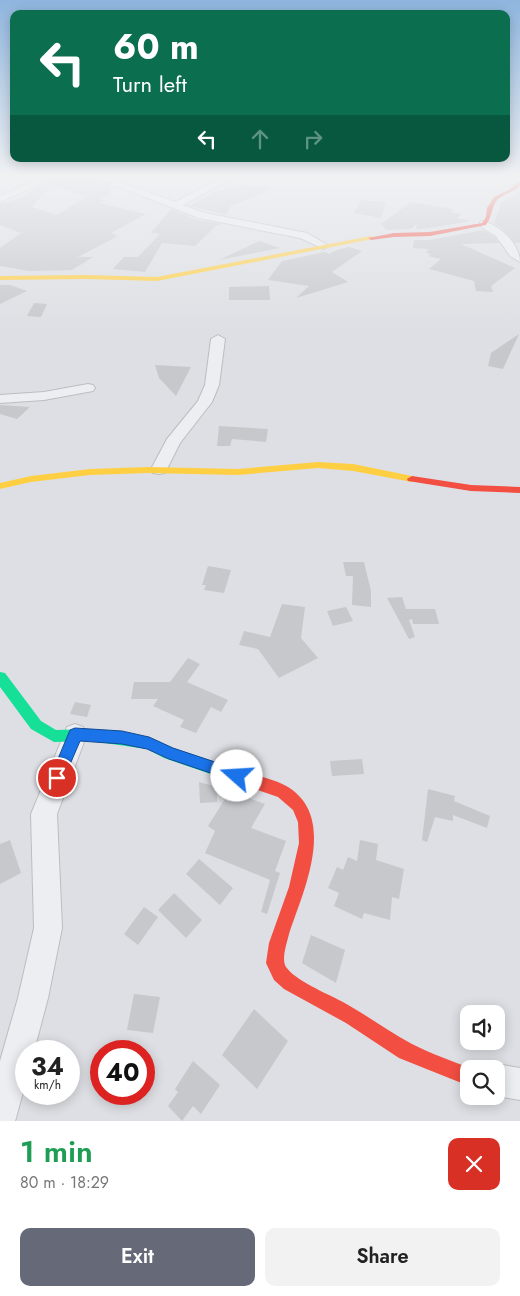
<!DOCTYPE html>
<meta charset="utf-8">
<style>
body{margin:0;font-family:Jost,sans-serif;background:#f2f2f2;color:#222;height:100vh;display:flex;flex-direction:column;font-size:19px;white-space:nowrap}
*{box-sizing:border-box;margin:0}
p{font-size:16px;color:#767676}
.icon{flex:none;width:28px;height:28px;fill:none;stroke:currentColor;stroke-width:2;stroke-linecap:round;stroke-linejoin:round}
.map{position:relative;height:1121px;overflow:hidden}
.drawer{display:flex;flex-direction:column;background:#fff;flex:1}
.drawer>*{flex:none}
.banner{position:absolute;left:10px;top:10px;width:500px;height:152px;border-radius:10px;box-shadow:0 2px 12px #0003;background:#0b6e4f;color:#fff;overflow:hidden}
.fabs{position:absolute;left:460px;top:1005px;display:grid;gap:10px}
.fabs a{display:grid;place-items:center;width:45px;height:45px;border-radius:10px;background:#fff;box-shadow:0 2px 12px #0003;font-size:25px}
.speed{position:absolute;left:15px;top:1040px;display:flex;gap:10px;font-size:25px;font-weight:700;text-align:center}
.speed>*{display:grid;place-content:center;width:65px;height:65px;border-radius:50%;background:#fff;box-shadow:0 2px 12px #0003;line-height:1}
.speed small{font-size:12px;font-weight:400}
.speed .limit{border:8px solid #d22;background:#fff;color:#111}
.pin{position:absolute;display:grid;place-items:center;width:42px;height:42px;color:#fff;margin:-21px;border:2px solid #fff;border-radius:50%;box-shadow:0 1px 5px #0007}
.me{position:absolute;width:55px;margin:-28px;rotate:289deg;stroke-linejoin:round;filter:drop-shadow(0 0 4px #0008)}
.turn{display:flex;align-items:center;gap:18px;height:105px;padding:0 20px;font-size:22px}
.turn .icon{width:65px;height:65px;stroke-width:2.5}
.turn b{display:block;font-size:35px;line-height:42px}
.lanes{display:flex;align-items:center;height:48px;padding:0 20px;background:#0003;justify-content:center;gap:25px;direction:ltr}
.lanes .off{opacity:.35}
.round{display:grid;place-items:center;flex:none;width:52px;height:52px;border-radius:10px;background:#f2f2f2}
.head{display:flex;align-items:center;justify-content:space-between;height:85px;padding:0 20px}
h1{font-size:30px;font-weight:600;line-height:38px;color:#1e9e55}
.cta{display:flex;gap:10px;margin-top:auto;padding:10px 20px}
.cta a{flex:1;height:58px;border-radius:10px;background:#656978;color:#fff;font-size:20px;font-weight:600;line-height:58px;text-align:center}
.cta a+a{background:#f2f2f2;color:#222}
.map>svg:first-child{display:block}
.building{fill:#c6c8cc;fill-rule:evenodd}
.lines{fill:none;stroke-linecap:round;stroke-linejoin:round}
.street-casing{stroke:#bcbdc2;stroke-width:2}
.street{fill:#edeef1;fill-rule:evenodd}
.fast{fill:#16e098;fill-rule:evenodd}
.slow{fill:#ffcf43;fill-rule:evenodd}
.jam{fill:#f24e42;fill-rule:evenodd}
.route{fill:#1a73e8;stroke:#114b97}
</style>
<div class="map">
<svg width="520" height="1121" viewBox="0 0 520 1121">
<rect width="100%" height="100%" fill="#dedfe4"/>
<g class="building">
<path d="M34,175H86L110,185L111,193L100,199L105,200L100,203L146,214L111,233L118,236L78,257H93L72,270L29,271L0,266V248L21,233L0,225V204L19,199L46,182ZM51,185L55,187L95,198L87,196L57,215L32,207Z"/>
<polygon points="241,185 275,188 231,206 226,215 190,206 217,190 221,191 229,186 239,188"/>
<polygon points="520,192 520,243 515,243 504,230 494,223 502,202"/>
<polygon points="361,200 386,202 381,218 354,213"/>
<polygon points="411,202 453,209 451,212 462,214 457,218 471,221 430,228 416,229 417,224 411,229 386,230 381,224"/>
<polygon points="171,209 198,220 222,224 216,226 195,246 162,243 145,272 113,269 124,257 138,257 160,234 151,233"/>
<polygon points="483,230 495,237 499,243 461,244 515,268 491,286 493,292 476,291 474,281 429,269 441,259 428,256 431,254 426,253 429,249 413,248 414,240 430,240"/>
<polygon points="259,241 280,248 219,260"/>
<polygon points="349,247 362,251 332,272 348,282 296,298 309,286 268,280 282,261 325,252 329,254 337,250"/>
<polygon points="0,285 10,285 27,291 0,304"/>
<polygon points="269,286 270,300 229,300 229,287"/>
<polygon points="34,303 47,304 41,317 27,316"/>
<polygon points="519,334 503,369 488,366 491,353"/>
<polygon points="155,365 191,367 176,396 159,378"/>
<polygon points="0,405 30,407 17,419 0,414"/>
<polygon points="219,426 268,429 266,442 232,439 230,446 217,446"/>
<polygon points="343,562 364,562 371,591 371,607 352,605 353,576 346,576"/>
<polygon points="208,566 231,570 224,593 204,590 206,585 202,585"/>
<polygon points="402,597 406,609 435,609 439,624 413,624 412,619 409,620 415,637 409,639 387,598"/>
<polygon points="282,604 305,607 301,638 318,658 279,678 258,649 239,645 244,631 270,637"/>
<polygon points="346,607 353,621 333,626 327,611"/>
<polygon points="188,658 200,664 187,682 228,700 221,712 211,707 196,733 180,727 184,720 153,706 158,699 131,699 134,682 170,682"/>
<polygon points="75,702 91,705 87,717 70,714"/>
<polygon points="362,759 364,774 332,776 330,761"/>
<polygon points="199,782 217,787 217,802 200,803"/>
<polygon points="428,789 455,796 454,801 490,816 487,828 453,815 453,821 435,817 427,842 422,840"/>
<polygon points="230,791 265,804 251,828 286,841 275,871 280,873 267,914 261,912 270,880 205,853 215,831 208,826"/>
<polygon points="10,840 21,873 0,884 0,844"/>
<polygon points="360,840 378,844 376,860 404,869 399,899 392,897 390,920 364,913 362,919 334,906 339,893 328,888 337,867 343,870 348,857 357,861"/>
<polygon points="199,859 233,888 220,905 186,874"/>
<polygon points="174,893 202,920 186,938 158,910"/>
<polygon points="144,907 158,917 138,945 124,934"/>
<polygon points="311,935 345,950 336,983 302,963"/>
<polygon points="134,994 160,997 153,1033 127,1030"/>
<polygon points="254,1009 288,1041 257,1089 222,1055"/>
<polygon points="193,1061 220,1085 201,1114 193,1106 182,1121 168,1106 178,1092 175,1089"/>
</g>
<g class="lines">
<defs>
<g id="street">
<polygon points="22,175 35,177 41,184 0,202 0,196 30,183 22,179"/>
<polygon points="88,175 100,175 175,202 227,175 238,175 183,205 205,213 307,233 329,246 324,249 300,238 199,218"/>
<path d="M484,221C501,226 520,245 520,262L510,256L496,236L480,226V222Z"/>
<polygon points="218,335 225,339 219,385 212,402 180,443 165,473 159,474 153,473 151,469 167,439 198,401 205,385 211,339"/>
<polygon points="88,384 93,385 95,388 93,391 44,400 0,403 0,395 44,392"/>
<polygon points="75,724 83,727 87,734 57,814 62,928 48,998 34,1051 26,1051 26,1081 16,1118 15,1121 0,1121 0,1061 18,998 34,928 31,814 67,727"/>
<polygon points="496,1064 520,1068 520,1100 496,1096 496,1069 485,1069"/>
</g>
</defs>
<use href="#street" class="street-casing"/>
<use href="#street" class="street"/>
<polygon class="fast" points="0,672 5,673 41,721 56,730 90,729 149,737 173,748 236,769 238,774 236,779 231,781 164,758 147,749 90,741 54,742 31,729 0,687"/>
<g class="slow">
<polygon points="371,236 374,238 373,239 157,281 86,279 0,280 0,276 86,275 157,277"/>
<polygon points="318,462 353,464 412,476 417,479 412,482 353,471 318,468 238,475 148,473 90,475 31,482 0,489 0,483 31,476 90,469 148,467 238,469"/>
</g>
<g class="jam">
<path d="M520,181V186C513,192 505,194 498,199C492,205 492,217 486,225L430,236L394,237L371,240L368,238L394,233L430,232L482,223L486,217L487,208L494,197L509,190Z"/>
<polygon points="412,476 471,485 520,487 520,493 471,491 408,481 407,479"/>
<path d="M231,767C247,773 275,779 288,787C338,818 303,892 289,934C287,943 281,959 286,967C296,981 326,993 341,1001C365,1014 388,1031 412,1044C431,1054 453,1061 472,1069H469V1086L399,1058L346,1023L284,989L274,980L266,963L269,943L289,887L299,843L298,822L293,810L278,797L226,779L224,774L226,769Z"/>
</g>
</g>
<linearGradient id="sky" x2="0" y2="1"><stop stop-color="#8fb6df"/><stop offset="0.53" stop-color="#f0f1f3"/><stop offset="1" stop-color="#f0f1f3" stop-opacity="0"/></linearGradient>
<rect width="520" height="332" fill="url(#sky)"/>
<polygon class="route" points="75,728 122,731 149,737 173,748 242,771 244,776 242,780 237,782 169,759 147,749 122,744 80,741 62,783 57,785 52,783 50,778 70,730"/>
</svg>
<div class="fabs">
<a><svg class="icon" aria-label="sound" viewBox="0 0 24 24"><path d="M4 9h4l5-4v14l-5-4H4zM17 9q2 3 0 6"/></svg></a>
<a><svg class="icon" aria-label="search" viewBox="0 0 24 24"><circle cx="10" cy="10" r="6"/><path d="M15 15l6 6"/></svg></a>
</div>
<div class="speed"><div>34<small>km/h</small></div><div class="limit">40</div></div>
<div class="pin" style="left:57px;top:778px;background:#d93025"><svg class="icon" aria-label="arrive" viewBox="0 0 24 24"><path d="M6 21V4h12l-3 4 3 4H6"/></svg></div>
<svg class="me" style="left:237px;top:776px" viewBox="-20 -20 40 40"><circle r="19" fill="#fff"/><path d="M0-13L10 11 0 6-10 11z" fill="#1a73e8"/></svg>
<div class="banner">
<div class="turn"><svg class="icon" aria-label="left" viewBox="0 0 24 24"><path d="M17 20v-9H6M10 6l-5 5 5 5"/></svg><div><b>60 m</b>Turn left</div></div>
<div class="lanes"><svg class="icon" aria-label="left" viewBox="0 0 24 24"><path d="M17 20v-9H6M10 6l-5 5 5 5"/></svg><svg class="icon off" aria-label="ahead" viewBox="0 0 24 24"><path d="M12 20V5M6 11l6-6 6 6"/></svg><svg class="icon off" aria-label="right" viewBox="0 0 24 24"><path d="M7 20v-9h11M14 6l5 5-5 5"/></svg></div>
</div>
</div>
<section class="drawer">
<div class="head"><div><h1>1 min</h1><p>80 m · 18:29</p></div><a class="round" style="background:#d93025;color:#fff"><svg class="icon" aria-label="close" viewBox="0 0 24 24"><path d="M6 6l12 12M18 6L6 18"/></svg></a></div>
<div class="cta"><a>Exit</a><a>Share</a></div>
</section>
